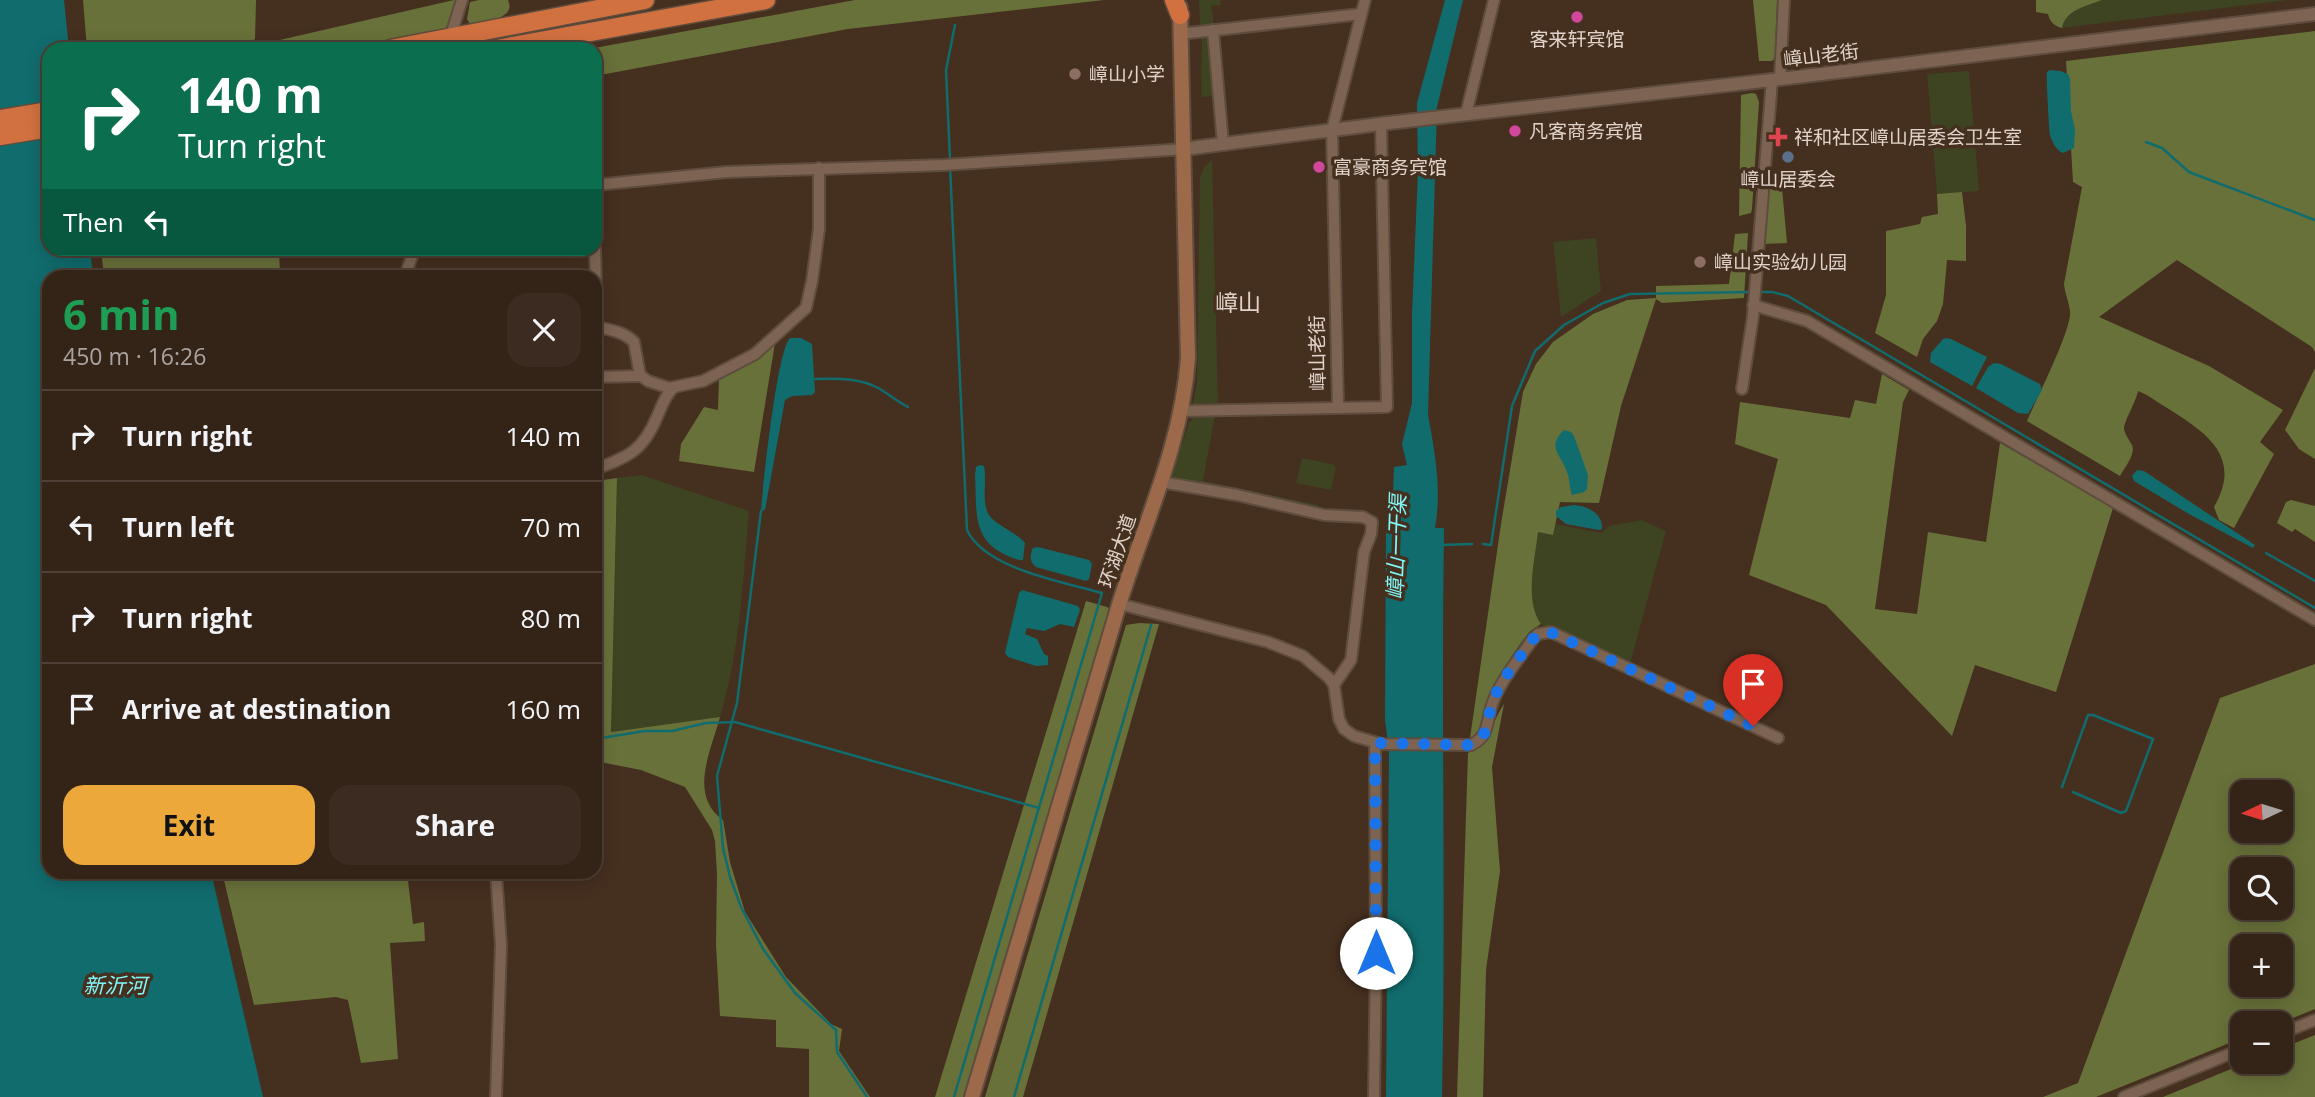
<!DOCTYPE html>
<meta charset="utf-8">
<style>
body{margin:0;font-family:"Open Sans","Noto Sans SC",sans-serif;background:#3c2b20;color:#f1f3f6;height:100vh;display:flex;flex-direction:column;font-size:26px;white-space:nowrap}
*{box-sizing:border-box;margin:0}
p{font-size:23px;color:#a9a4a1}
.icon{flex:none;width:38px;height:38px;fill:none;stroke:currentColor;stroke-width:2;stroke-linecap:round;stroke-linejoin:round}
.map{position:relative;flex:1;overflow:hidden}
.details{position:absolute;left:42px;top:270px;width:560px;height:609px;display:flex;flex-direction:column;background:#342317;border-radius:21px;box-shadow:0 4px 18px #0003,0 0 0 2px #4e4036}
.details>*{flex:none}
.guide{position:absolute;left:42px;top:42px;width:560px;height:214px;border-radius:21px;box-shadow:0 4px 18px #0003,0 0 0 2px #4e4036;background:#0b6e4f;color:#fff;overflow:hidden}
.needle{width:46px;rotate:266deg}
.buttons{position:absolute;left:2230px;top:780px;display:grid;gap:14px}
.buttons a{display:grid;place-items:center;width:63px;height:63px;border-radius:14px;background:#342317;box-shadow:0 4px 18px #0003,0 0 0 2px #4e4036;font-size:35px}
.pin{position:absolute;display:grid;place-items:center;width:60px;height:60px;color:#fff;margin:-72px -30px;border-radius:50% 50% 50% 0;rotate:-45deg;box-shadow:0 0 7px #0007}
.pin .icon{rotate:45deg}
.me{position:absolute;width:77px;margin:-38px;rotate:0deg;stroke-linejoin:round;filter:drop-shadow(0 0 5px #0008)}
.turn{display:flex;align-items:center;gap:24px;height:147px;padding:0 21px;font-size:32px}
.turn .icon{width:91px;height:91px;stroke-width:2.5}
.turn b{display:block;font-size:49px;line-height:60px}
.then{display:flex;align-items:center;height:66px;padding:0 21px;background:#0003;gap:14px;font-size:26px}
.round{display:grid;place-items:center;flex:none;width:74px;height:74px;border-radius:21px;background:#3c2b20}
.overview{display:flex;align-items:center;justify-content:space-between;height:119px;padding:0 21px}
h1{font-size:42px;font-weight:700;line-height:52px;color:#1e9e55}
.primary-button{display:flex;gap:14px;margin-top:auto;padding:14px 21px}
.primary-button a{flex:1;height:80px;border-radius:21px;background:#eda83b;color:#111;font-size:28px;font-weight:700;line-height:80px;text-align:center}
.primary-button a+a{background:#3c2b20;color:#f1f3f6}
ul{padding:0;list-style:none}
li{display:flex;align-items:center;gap:21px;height:91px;padding:0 21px;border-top:2px solid #4e4036}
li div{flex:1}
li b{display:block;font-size:26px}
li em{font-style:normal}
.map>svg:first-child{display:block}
.green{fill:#3e4322}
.forest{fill:#69713a;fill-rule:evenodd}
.water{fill:#116c6d}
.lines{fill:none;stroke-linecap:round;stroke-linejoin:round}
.stream{stroke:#116c6d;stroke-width:2.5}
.minor-casing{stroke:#5e4c3d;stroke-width:14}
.tertiary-casing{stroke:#5e4c3d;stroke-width:16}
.secondary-casing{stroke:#5e4c3d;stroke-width:18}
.trunk-casing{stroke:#5e4c3d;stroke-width:21}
.minor{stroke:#7d6452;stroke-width:10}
.tertiary{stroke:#7d6452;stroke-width:12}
.secondary{stroke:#9d694b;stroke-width:14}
.trunk{stroke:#d27140;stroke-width:18}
.route{stroke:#1a73e8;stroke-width:12;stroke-dasharray:0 21.6}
.hotel-dot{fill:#d1479c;stroke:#452f1f;stroke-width:2.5}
.education-dot{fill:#8d6e63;stroke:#452f1f;stroke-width:2.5}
.health-dot{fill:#e0444e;stroke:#452f1f;stroke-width:2.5}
.service-dot{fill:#5c6f8a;stroke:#452f1f;stroke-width:2.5}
.labels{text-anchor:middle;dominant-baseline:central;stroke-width:7;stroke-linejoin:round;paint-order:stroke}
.poi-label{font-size:19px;fill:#e1d3c9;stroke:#452f1f;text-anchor:start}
.street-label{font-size:19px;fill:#e1d3c9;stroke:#452f1f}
.water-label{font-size:21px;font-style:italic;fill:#80f7f8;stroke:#452f1f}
.quarter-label{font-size:23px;fill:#e1d3c9;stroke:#452f1f}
</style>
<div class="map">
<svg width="2315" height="1097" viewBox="0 0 2315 1097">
<rect width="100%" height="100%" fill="#452f1f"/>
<g class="green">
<polygon points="1199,0 1220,0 1221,5 1211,6 1214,25 1203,26 1200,24"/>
<path d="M2102,0H2289L2062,28C2065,10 2087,6 2102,0Z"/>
<polygon points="1202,37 1209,37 1215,96 1201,97"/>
<polygon points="1969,71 1979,191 1937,194 1927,74"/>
<polygon points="1212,160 1218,400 1217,403 1193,404 1197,382 1200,177 1204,167"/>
<polygon points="1596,238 1601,291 1561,317 1553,242"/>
<polygon points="1196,415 1215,415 1203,481 1318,505 1317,510 1173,479 1173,474 1189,422"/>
<polygon points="1302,458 1332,464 1336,467 1331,490 1296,483"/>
<path d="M642,475L749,511C743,580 740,651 720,717L611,732L617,478Z"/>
<path d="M1642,520L1666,531L1630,664L1541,624C1523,600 1535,560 1538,532L1553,535L1555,524L1601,533L1609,526Z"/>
</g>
<g class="forest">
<polygon points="83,0 256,0 255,39 241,49 87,49"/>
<polygon points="454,0 458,0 448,31 354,49 264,49 271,42"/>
<path d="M479,0H508C517,20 483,21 470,24L467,19L470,2Z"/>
<polygon points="855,0 1104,0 848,29 595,76 595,49 589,49"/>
<polygon points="1753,0 1777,0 1775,58 1772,61 1759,61"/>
<path d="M2036,0H2102C2087,6 2065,10 2062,28C2054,26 2050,22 2048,14L2036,12Z"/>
<path d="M2315,31V352L2312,347L2177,260L2099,317L2209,366L2283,410L2260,442L2274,454L2234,528L2219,520L2214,507C2249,447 2189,424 2147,395L2138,391C2136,402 2124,421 2124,429C2125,434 2129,440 2132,445C2136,454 2125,467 2120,476L2027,421C2035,402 2073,327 2070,311C2069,302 2065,294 2064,284L2082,187L2073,182L2066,61Z"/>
<polygon points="1752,93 1756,94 1759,102 1752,209 1751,213 1739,216 1741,95"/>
<polygon points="1767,188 1782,188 1787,243 1763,244"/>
<polygon points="1962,192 1966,226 1966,261 1947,260 1943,304 1937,321 1923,339 1917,357 1875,333 1886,295 1886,231 1920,224 1922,217 1938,214 1937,194"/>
<path d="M1748,233L1744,298L1662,303L1656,299L1621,406L1599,503L1560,502L1553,535L1538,532C1535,560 1524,600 1541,624C1537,627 1531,629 1528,634C1516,648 1497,678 1490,695C1483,709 1486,730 1470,738L1501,524L1523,392L1536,364L1553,342L1593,314L1627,300L1656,298V286L1729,284L1735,234Z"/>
<polygon points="101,249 279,249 280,276 104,276"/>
<polygon points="775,343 754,472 679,461 681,444 704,407 718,410 719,378 752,362"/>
<polygon points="2315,368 2315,459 2299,449 2285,430"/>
<polygon points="1882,374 1909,390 1903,402 1875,609 1917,614 1928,532 1986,542 2000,443 2113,508 2056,692 1975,665 1952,736 1826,605 1749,575 1778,459 1735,444 1740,402 1850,418 1855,400 1876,404"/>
<path d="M617,478L611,732L720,717C711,751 688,795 723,820L730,862L745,912L786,977L831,1024L842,1029L839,1051L870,1097H809V1049L776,1047V1020L720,1016L716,945L717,874L715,841L712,830L685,787L641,770L595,761V547L597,518L596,481Z"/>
<polygon points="2291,500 2315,506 2315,542 2295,529 2292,532 2277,523 2286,502"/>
<polygon points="1086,601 1107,607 1110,610 963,1097 935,1097"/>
<polygon points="1139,623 1159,624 1023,1097 985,1097 1126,625"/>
<path d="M2315,664V1009L2278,1024H2242V1038L2096,1097H2043L2078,1083L2220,698ZM2242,793H2280V831H2242ZM2242,870H2280V908H2242ZM2242,947H2280V985H2242Z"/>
<path d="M1504,704L1492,767L1500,871L1486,970L1483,1097H1457L1468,753C1493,742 1490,724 1504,704Z"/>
<polygon points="222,872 351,872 352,875 407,872 413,924 424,922 425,941 390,943 398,1059 361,1063 348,1000 336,997 254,1005"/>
<polygon points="2315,1035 2315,1097 2163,1097 2248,1062 2280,1062 2280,1049"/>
</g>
<g class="water">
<polygon points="0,0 64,0 69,49 49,49 49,248 90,249 93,276 49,276 49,872 211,872 263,1097 0,1097"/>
<path d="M1445,0H1463L1437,107L1428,415C1435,453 1442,490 1435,528H1444C1441,718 1446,907 1442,1097H1386L1389,750L1385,720L1386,527L1392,526L1394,467L1407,465L1402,444L1412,403V314L1418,171L1417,103Z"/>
<path d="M2050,70L2060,71L2068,74L2070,79L2071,111L2075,130L2074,148L2063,153C2056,150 2052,142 2050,135C2049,129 2046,77 2047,72Z"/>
<path d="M790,338H801L812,344L815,392L812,395L792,396L785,400L765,510L761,511C763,485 777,351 790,338Z"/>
<polygon points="1946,338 1951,339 1987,357 1972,386 1930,362 1931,353 1943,339"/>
<polygon points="1994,363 2001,364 2040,384 2042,390 2028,414 2018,413 1976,388 1988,367"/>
<path d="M1564,430L1571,432L1574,436L1588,475L1587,489L1584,492L1572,495C1569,488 1570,480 1567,472C1561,454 1546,447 1564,430Z"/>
<path d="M980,465L984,466C987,480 982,497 987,511C991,524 1017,532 1025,543L1023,560C1015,560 1010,557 1002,553C971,537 977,505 975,475L976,467Z"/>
<polygon points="2137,470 2144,471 2255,545 2253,548 2189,514 2134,481 2132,476"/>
<path d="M1574,505C1587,506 1603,513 1602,529L1599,530L1566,524L1556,516V511L1561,507Z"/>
<path d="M1038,547L1089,560L1092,564L1089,579L1086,581L1036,567C1029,562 1030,555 1033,548Z"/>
<polygon points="1022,590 1078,606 1080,610 1074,627 1060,624 1044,631 1027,628 1025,634 1037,639 1044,654 1048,656 1048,665 1036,666 1008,657 1005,653 1019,593"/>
</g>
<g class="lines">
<g class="stream">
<polyline points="2146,142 2162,148 2189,172 2315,220"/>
<polyline points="950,160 946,70 955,25"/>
<path d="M950,166L967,530C985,569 1064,582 1102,593L954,1097"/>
<polyline points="1757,292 1772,292 1788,296 2315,608"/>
<path d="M815,379C837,378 861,378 880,389C890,395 898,402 908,407"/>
<polyline points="595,459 601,460"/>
<polyline points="761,511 737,703 717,776 723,848 730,877 741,907 763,949 795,993 836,1030 837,1052 867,1097"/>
<polyline points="1483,544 1491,545 1512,406 1535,351 1564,325 1603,303 1630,294 1750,292"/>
<polyline points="1441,545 1472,544"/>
<polyline points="2266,553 2315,581"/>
<polyline points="595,739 645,731 672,731 706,723 735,722 1039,808"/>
<polyline points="2062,787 2088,715 2093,715 2153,739 2126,811 2121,813 2073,792"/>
<polyline points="1014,1097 1151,625"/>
</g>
<defs>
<g id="minor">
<polyline points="1213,30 1223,144"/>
<polyline points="1180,34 1361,14"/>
<polyline points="450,38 462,0"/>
<polyline points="1780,79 1784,0"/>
<polyline points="1466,114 1494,0"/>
<polyline points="595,185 727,172 944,165 1184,149"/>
<path d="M595,248L597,327C611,330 624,332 634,342L640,375L648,381L669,388L703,381L755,354L806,308L812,281L819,229V168"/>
<polyline points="405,276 415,248"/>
<polyline points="1753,305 1807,321 2315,620"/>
<polyline points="597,327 595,371 598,377 641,376"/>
<polyline points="1742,389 1753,316 1772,80"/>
<polyline points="1338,407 1332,130 1365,0"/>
<polyline points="1180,411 1387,407 1381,124"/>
<path d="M595,469C628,457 643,451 657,417C662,406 665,395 674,387"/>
<polyline points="1161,482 1237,495 1324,515 1363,517 1372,522 1371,534 1364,552 1351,660 1334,685"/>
<path d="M1119,604L1268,642L1303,656L1329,678L1334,685L1339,719L1344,729L1354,736L1381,744L1471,745C1489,736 1486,725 1491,708C1498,683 1518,661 1532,640L1538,634L1551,632L1778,738"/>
<polyline points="496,872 501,945 496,1097"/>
<polyline points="2280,1034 2315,1020"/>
<polyline points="1374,1097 1376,953 1375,743"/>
<polyline points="2124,1097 2242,1049"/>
</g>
<polyline id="tertiary" points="1184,149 1388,123 1772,80 2315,14"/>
<path id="secondary" d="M972,1097C1021,934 1069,771 1118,608C1143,526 1182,445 1188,358L1180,7"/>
<g id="trunk">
<polyline points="1174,0 1180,15"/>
<polyline points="390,49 645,0"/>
<polyline points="497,49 766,0"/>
<polyline points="0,119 49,111"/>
<polyline points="0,136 49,128"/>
</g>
</defs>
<use href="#minor" class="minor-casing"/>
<use href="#tertiary" class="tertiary-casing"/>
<use href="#secondary" class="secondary-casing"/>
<use href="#trunk" class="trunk-casing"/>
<use href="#minor" class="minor"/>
<use href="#tertiary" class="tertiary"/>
<use href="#secondary" class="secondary"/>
<use href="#trunk" class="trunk"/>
</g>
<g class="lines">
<path class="route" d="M1376,953L1375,743L1471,745C1489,736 1486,725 1491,708C1497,683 1518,661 1532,640L1538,634L1550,632L1753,726"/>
</g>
<g class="hotel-dot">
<circle cx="1577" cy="17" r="7"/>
<circle cx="1515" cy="131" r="7"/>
<circle cx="1319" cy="167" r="7"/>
</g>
<g class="education-dot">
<circle cx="1075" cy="74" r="7"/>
<circle cx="1700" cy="262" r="7"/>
</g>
<path class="health-dot" d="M1774.5 126.5h7v7h7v7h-7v7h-7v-7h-7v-7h7z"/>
<circle class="service-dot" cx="1788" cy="157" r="7"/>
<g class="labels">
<g class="poi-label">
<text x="1577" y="39" text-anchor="middle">客来轩宾馆</text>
<text x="1089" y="74">嶂山小学</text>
<text x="1529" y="131">凡客商务宾馆</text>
<text x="1794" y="137">祥和社区嶂山居委会卫生室</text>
<text x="1333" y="167">富豪商务宾馆</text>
<text x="1788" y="179" text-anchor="middle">嶂山居委会</text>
<text x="1714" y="262">嶂山实验幼儿园</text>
</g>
<g class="street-label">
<text transform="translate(1821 55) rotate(-7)">嶂山老街</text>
<text transform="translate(1317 353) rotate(-91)">嶂山老街</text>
<text transform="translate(1117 551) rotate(-71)">环湖大道</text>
</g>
<g class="water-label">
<text transform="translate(1396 547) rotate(-88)">嶂山一干渠</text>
<text x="115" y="985">新沂河</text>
</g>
<g class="quarter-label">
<text x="1238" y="302">嶂山</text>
</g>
</g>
</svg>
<div class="buttons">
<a><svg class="needle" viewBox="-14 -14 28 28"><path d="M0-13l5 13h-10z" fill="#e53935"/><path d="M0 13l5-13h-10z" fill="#a9a4a1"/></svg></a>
<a><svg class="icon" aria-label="search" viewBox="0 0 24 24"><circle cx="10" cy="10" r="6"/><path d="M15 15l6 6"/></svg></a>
<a>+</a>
<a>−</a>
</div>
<div class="pin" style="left:1753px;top:726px;background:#d93025"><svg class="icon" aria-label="arrive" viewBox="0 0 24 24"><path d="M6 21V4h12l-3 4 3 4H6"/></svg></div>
<svg class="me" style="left:1376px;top:953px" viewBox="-20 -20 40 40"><circle r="19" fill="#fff"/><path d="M0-13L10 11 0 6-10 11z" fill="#1a73e8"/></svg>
<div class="guide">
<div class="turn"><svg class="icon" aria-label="right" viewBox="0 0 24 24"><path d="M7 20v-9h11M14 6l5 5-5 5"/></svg><div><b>140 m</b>Turn right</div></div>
<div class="then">Then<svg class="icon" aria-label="left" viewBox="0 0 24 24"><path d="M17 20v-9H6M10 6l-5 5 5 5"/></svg></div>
</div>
<section class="details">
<div class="overview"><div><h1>6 min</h1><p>450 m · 16:26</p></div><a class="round"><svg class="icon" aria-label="close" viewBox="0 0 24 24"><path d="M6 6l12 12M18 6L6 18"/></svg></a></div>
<ul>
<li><svg class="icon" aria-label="right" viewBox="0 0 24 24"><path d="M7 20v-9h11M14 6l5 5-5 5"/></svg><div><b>Turn right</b></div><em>140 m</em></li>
<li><svg class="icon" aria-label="left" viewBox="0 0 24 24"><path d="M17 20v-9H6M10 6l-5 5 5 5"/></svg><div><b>Turn left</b></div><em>70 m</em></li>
<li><svg class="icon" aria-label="right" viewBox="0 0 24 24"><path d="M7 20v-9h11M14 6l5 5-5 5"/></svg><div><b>Turn right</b></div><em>80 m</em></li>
<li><svg class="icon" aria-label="arrive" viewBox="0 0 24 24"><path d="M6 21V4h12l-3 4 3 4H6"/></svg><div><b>Arrive at destination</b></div><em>160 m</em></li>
</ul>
<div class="primary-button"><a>Exit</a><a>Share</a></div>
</section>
</div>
